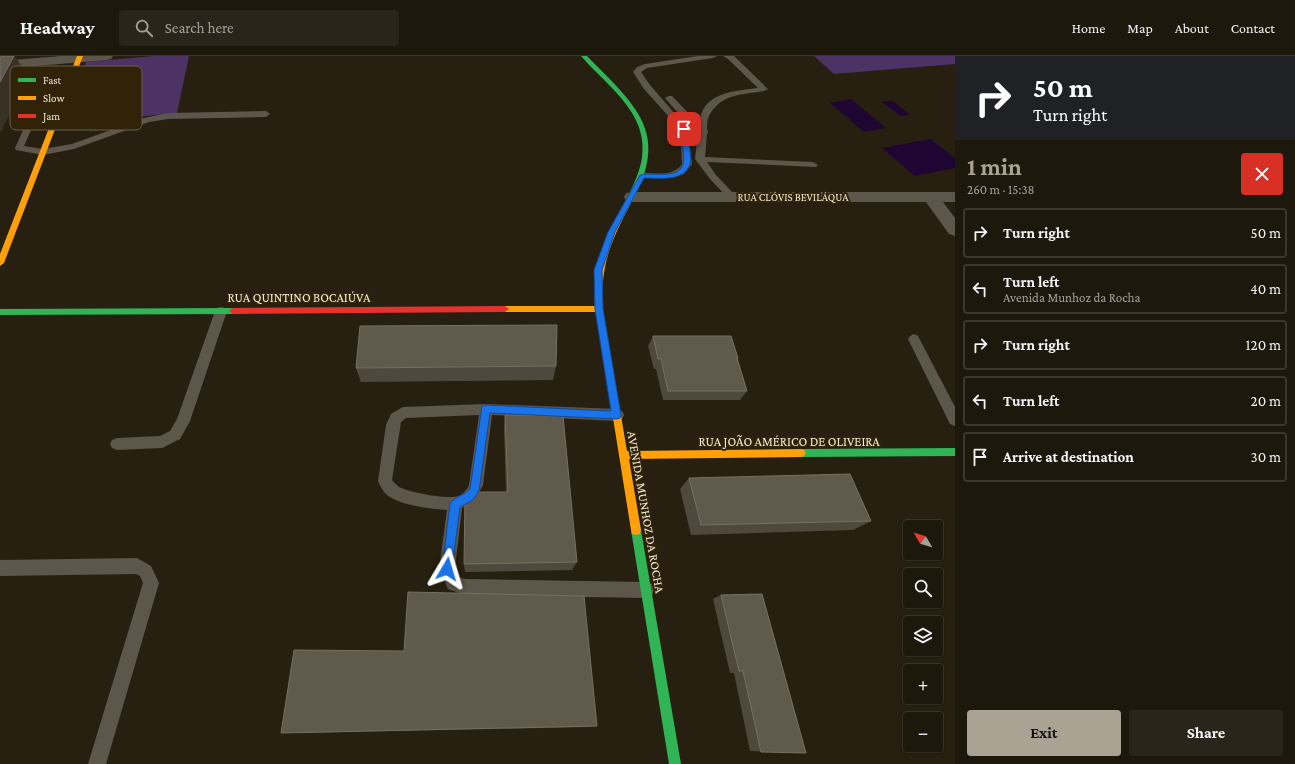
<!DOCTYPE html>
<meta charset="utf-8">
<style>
body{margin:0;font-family:"Crimson Pro",serif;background:#2a251a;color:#f1f3f6;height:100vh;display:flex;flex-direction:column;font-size:15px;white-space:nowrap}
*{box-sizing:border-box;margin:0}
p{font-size:13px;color:#a0a09d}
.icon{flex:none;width:22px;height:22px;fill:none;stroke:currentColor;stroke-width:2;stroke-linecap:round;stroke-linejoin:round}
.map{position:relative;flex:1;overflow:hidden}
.side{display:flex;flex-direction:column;background:#1d180c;width:340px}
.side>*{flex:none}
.banner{background:#202124;color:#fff;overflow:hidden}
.needle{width:26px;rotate:308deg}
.tools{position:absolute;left:903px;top:464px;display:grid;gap:8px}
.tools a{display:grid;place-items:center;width:40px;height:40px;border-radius:4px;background:#1d180c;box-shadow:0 1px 3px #0004,0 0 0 1px #3b372d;font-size:20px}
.pin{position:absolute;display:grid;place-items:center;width:34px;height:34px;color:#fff;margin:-17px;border-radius:8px;box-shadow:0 2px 6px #0006}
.me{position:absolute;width:44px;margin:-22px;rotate:7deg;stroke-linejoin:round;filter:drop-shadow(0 0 3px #0008)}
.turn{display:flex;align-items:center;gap:14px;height:84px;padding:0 12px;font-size:18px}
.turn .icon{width:52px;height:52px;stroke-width:2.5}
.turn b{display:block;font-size:28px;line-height:34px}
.round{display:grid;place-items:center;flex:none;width:42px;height:42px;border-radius:4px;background:#2a251a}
.headline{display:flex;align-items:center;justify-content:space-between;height:68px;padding:0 12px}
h1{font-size:24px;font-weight:700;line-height:30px;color:#aaa292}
.button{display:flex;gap:8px;margin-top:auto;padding:8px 12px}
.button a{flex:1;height:46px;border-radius:4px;background:#aaa292;color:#111;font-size:16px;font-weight:700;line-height:46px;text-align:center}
.button a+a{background:#2a251a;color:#f1f3f6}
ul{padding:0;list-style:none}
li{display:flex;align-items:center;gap:12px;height:50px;margin:0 8px 6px;padding:0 4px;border:2px solid #3b372d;border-radius:4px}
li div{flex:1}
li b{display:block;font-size:15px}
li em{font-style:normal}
header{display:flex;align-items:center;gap:24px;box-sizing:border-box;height:56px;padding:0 20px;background:#1d180c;border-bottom:1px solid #3b372d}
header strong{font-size:19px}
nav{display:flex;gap:22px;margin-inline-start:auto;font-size:14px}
.search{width:280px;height:36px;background:#2a251a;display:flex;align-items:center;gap:10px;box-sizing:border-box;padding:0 14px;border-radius:4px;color:#a0a09d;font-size:15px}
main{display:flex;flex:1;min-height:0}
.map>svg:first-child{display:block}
.green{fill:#4d3265}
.water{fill:#1f0531}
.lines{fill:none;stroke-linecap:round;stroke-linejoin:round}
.lane{fill:#5d574b;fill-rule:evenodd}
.street{fill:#5d574b;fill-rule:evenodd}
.fast{fill:#30b455;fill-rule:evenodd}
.slow{fill:#ff9f0a;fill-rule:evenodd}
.jam{fill:#e5322d;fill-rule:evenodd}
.wall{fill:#4f493d}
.shaded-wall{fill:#383124}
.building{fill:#605a4d;stroke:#777063}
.route{fill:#1a73e8;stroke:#114b97}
.labels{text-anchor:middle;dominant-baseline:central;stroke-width:4;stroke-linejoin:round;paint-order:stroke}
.far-street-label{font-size:11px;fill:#f0e8d8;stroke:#302307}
.street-label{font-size:13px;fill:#f0e8d8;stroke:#302307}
.key{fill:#302307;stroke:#6a5e46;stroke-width:1}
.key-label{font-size:11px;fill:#f0e8d8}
</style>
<header>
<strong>Headway</strong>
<div class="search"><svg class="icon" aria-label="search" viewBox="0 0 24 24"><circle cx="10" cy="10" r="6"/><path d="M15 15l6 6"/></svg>Search here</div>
<nav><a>Home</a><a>Map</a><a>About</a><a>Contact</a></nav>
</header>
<main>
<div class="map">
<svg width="955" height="708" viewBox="0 0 955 708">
<rect width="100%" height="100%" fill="#272010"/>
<g class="green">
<polygon points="154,0 189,0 177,57 61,68 86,6"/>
<polygon points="814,0 955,0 955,8 834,18"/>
</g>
<g class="water">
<polygon points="851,43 886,72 864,76 830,47"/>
<polygon points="893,45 910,59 900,60 882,46"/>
<polygon points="931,83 955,102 955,112 915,120 882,92"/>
</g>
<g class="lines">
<g class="lane">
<path d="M698,0H717L713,2L647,12L641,16L650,29L688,73L692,108L684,118L673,122H639L637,120L639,118L642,117C657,117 673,121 682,108L680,73L644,33L633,16L637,11L645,8Z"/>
<path d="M723,0H734L768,33L764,35C742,39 723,37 710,58C707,63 706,71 708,76L707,78L705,101L813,106L818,109L816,111L707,106L716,119L735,139L737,141L735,143H729L710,123L695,103L698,76L686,66L665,42L669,40H672L699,68C702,36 734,35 758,32L728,3Z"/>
<polygon points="73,16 76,16 76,20 49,33 24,90 43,93 72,88 144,62 168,57 266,55 270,58 266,61 168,63 149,66 74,93 43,99 16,94 15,92 43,30"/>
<polygon points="221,251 225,252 227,255 190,365 180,383 162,392 117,394 112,392 110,388 112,384 117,382 160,380 170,375 177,363 215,255 217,252"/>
<polygon points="914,278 918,280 955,351 955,370 950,368 908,283 910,280"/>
<path d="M486,348L617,353L622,355L624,359L622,363L617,365L492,359L483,429L474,445L462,452L455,512L459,521L465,523L646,526L652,528L654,534L652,540L646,542L465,539L448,533L439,513L447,454C432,453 397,449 386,438C383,435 380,430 378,425L386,369L391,358L403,351ZM479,359L469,429C467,434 463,438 458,440C448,444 408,436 399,431C396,429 394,426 392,424L401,366L406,362Z"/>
<polygon points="137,502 151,510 159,527 106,708 88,708 143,527 140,520 136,518 0,520 0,504"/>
</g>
<g class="street">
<polygon points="61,0 113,0 111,3 107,4 0,13 0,5"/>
<polygon points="632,136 955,136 955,146 943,146 955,162 955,180 949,178 926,146 632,146 626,145 624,141 626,137"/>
</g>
<g class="fast">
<path d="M581,0H587C639,53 672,78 628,153H626L623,151C630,135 639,120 642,102C649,57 607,30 581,0Z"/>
<polygon points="233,252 237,255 233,258 0,259 0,253"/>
<polygon points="955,392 955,400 801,401 798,400 796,397 798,394 801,393"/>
<polygon points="636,469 640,470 641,474 681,708 669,708 631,474 632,470"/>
</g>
<g class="slow">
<polygon points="77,0 83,0 4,207 0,210 0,198"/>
<path d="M624,149H626L629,151C610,187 600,211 603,253L627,395L801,393L804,394L806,397L804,400L801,401L629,403L641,474L640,478L636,479L632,478L631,474L596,256H505L501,253L505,250H595C593,213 604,181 624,149Z"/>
</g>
<polygon class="jam" points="505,250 509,253 505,256 233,258 229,255 233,252"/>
</g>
<g class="wall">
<polygon points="653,280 738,302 737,304 747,335 740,344 663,344 656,313 654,313 648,290"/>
<polygon points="556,310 553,324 361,326 356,312"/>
<polygon points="505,359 577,506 572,514 465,516 464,508 506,436 504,372"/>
<polygon points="689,422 871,465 853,474 691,479 680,433"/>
<polygon points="721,539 806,697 750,695 734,617 730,617 713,543"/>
<polygon points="597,670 589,671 294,677 281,677"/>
</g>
<polygon class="shaded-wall" points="14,0 15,0 28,20 1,76 0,76 0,26"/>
<g class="building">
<polygon points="6,0 14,0 0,26 0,1"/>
<polygon points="557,269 556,310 356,312 360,270"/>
<polygon points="653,280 731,280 738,302 737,302 747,335 668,335 661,303 658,303"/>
<polygon points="505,359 563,360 577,506 464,508 465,441 474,436 508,436"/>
<polygon points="850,418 871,465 701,469 689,422"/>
<polygon points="408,536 584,540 597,670 281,677 294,594 404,595"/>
<polygon points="762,538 806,697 761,696 743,615 739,615 721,539"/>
</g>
<path class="route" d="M682,72L687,73C688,81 692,102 690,108C684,126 659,122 644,122L615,176L602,214L603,253L621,359L620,362L617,363L490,357L479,435L473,444L460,451L452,513L451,517L447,518L443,517L442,513L450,448C453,441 464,440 470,433L482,350L486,349L611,355L595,253L594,214L608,176L640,119C649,117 658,119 668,118C695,116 678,88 682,72Z"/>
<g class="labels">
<g class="far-street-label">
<text x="793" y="141">RUA CLÓVIS BEVILÁQUA</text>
</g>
<g class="street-label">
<text x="299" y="241">RUA QUINTINO BOCAIÚVA</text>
<text x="789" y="385">RUA JOÃO AMÉRICO DE OLIVEIRA</text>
<text transform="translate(646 456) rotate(80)">AVENIDA MUNHOZ DA ROCHA</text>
</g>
</g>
<rect x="10" y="10" width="132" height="64" rx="6" class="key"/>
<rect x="18" y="22" width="18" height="4" fill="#30b455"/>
<rect x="18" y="40" width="18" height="4" fill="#ff9f0a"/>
<rect x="18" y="58" width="18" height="4" fill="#e5322d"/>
<g class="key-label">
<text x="43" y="28">Fast</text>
<text x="43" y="46">Slow</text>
<text x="43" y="64">Jam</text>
</g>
</svg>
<div class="tools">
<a><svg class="needle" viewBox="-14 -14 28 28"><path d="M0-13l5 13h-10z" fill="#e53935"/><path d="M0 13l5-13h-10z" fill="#a0a09d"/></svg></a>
<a><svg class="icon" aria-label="search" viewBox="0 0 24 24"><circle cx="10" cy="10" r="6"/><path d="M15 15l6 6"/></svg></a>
<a><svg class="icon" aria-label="layers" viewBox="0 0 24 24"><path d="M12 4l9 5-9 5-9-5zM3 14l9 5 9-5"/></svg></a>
<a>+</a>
<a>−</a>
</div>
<div class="pin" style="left:684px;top:73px;background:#d93025"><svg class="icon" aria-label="arrive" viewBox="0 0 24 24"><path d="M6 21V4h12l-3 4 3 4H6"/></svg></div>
<svg class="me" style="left:447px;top:513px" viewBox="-20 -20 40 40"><path d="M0-17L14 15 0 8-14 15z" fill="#1a73e8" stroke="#fff" stroke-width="4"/></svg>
</div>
<section class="side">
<div class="banner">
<div class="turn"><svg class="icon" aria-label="right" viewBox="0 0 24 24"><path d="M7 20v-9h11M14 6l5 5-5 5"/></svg><div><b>50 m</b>Turn right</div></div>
</div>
<div class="headline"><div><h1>1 min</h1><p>260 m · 15:38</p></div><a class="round" style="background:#d93025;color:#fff"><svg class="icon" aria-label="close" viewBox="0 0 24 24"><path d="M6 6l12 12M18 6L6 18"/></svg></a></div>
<ul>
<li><svg class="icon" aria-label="right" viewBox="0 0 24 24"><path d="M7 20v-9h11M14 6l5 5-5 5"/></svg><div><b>Turn right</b></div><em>50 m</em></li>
<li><svg class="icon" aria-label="left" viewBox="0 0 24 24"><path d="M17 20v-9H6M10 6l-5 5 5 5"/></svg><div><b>Turn left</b><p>Avenida Munhoz da Rocha</p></div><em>40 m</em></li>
<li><svg class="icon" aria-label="right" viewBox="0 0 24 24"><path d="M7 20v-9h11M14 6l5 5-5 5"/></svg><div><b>Turn right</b></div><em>120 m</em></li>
<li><svg class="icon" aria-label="left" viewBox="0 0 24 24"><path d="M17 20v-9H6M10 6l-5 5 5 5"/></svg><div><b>Turn left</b></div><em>20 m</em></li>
<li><svg class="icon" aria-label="arrive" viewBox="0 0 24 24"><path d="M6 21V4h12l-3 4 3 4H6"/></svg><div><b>Arrive at destination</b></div><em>30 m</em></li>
</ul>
<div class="button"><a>Exit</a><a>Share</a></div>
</section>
</main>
